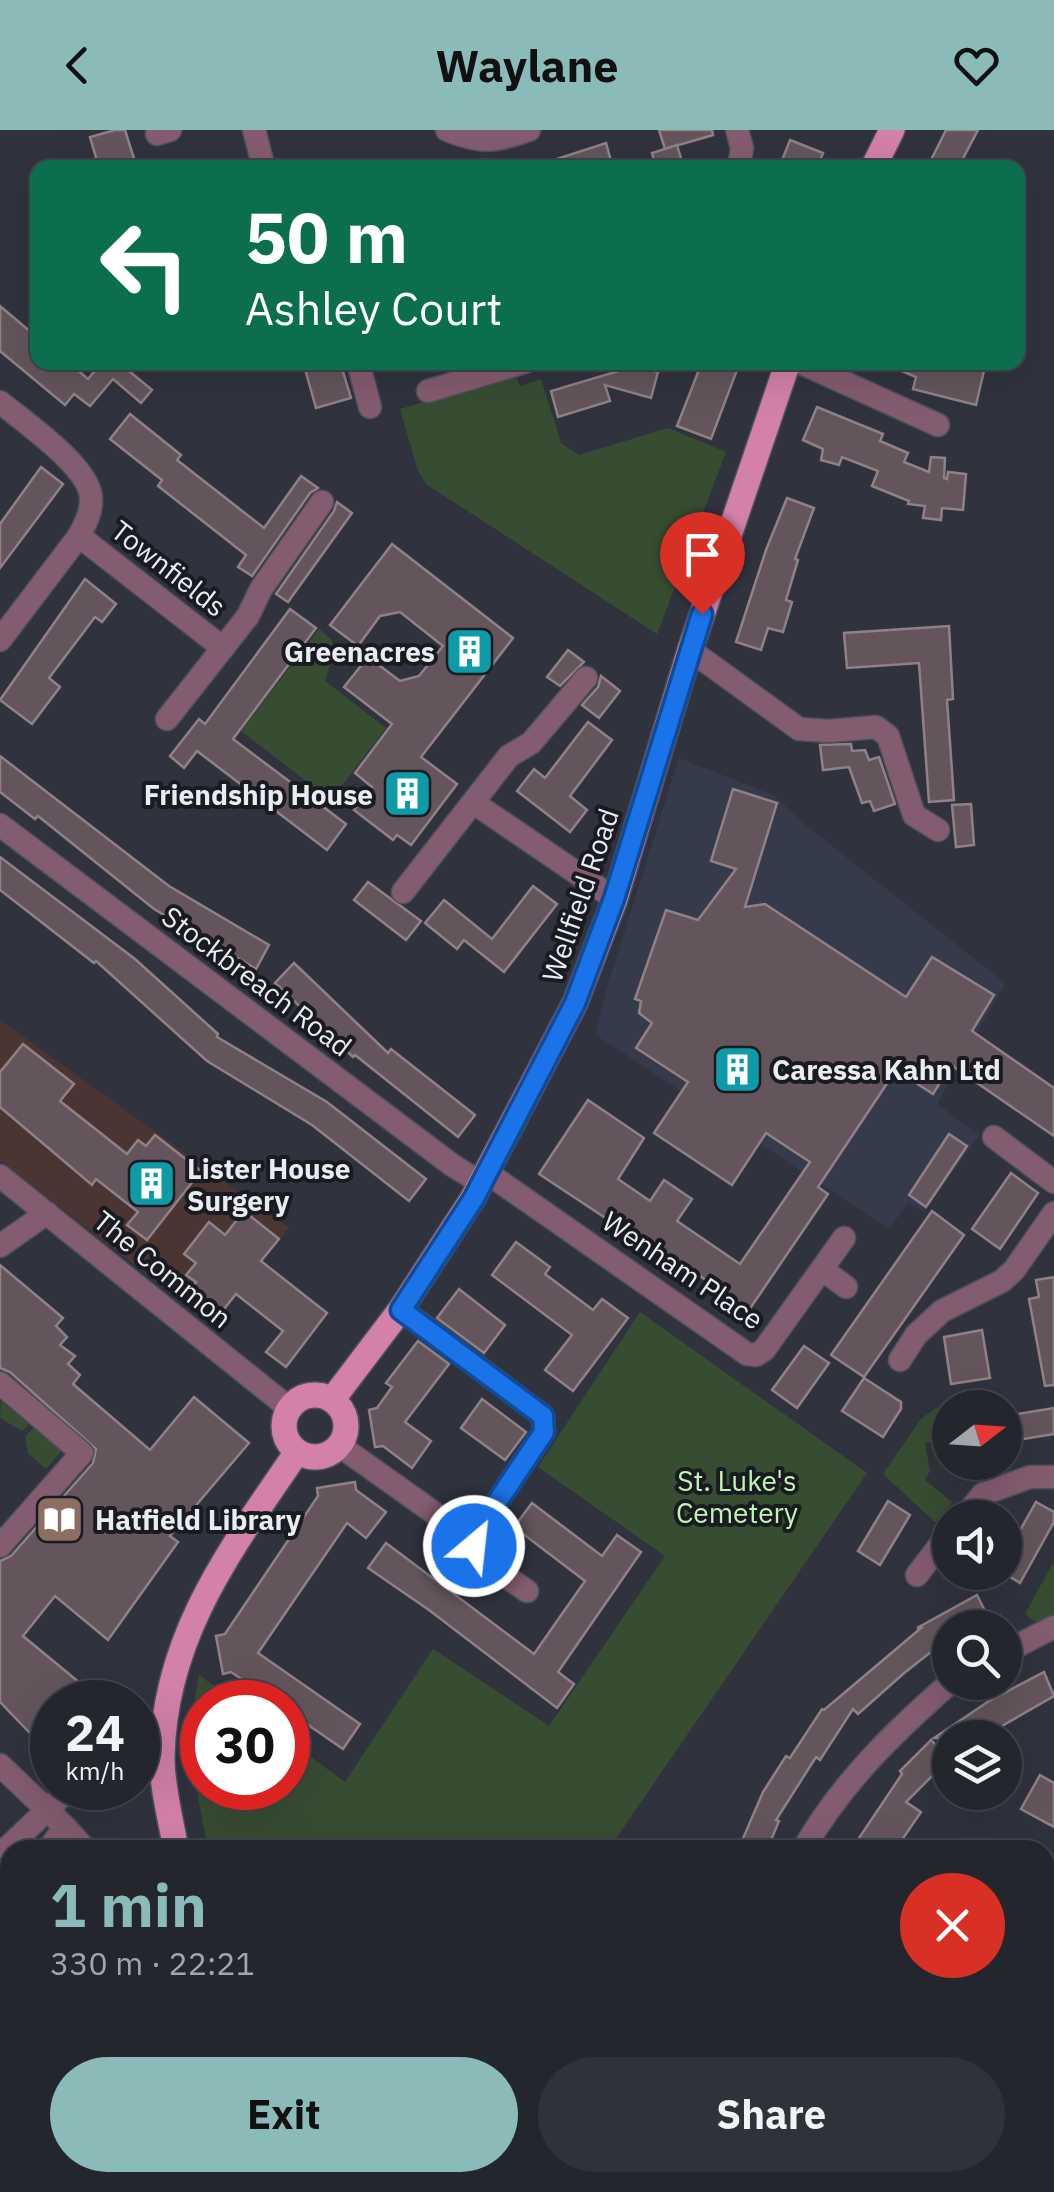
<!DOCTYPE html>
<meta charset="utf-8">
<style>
body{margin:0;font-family:"IBM Plex Sans",sans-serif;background:#30323a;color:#f1f3f6;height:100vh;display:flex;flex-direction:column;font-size:38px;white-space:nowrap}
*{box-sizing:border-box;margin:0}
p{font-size:32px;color:#a3a5aa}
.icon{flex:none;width:55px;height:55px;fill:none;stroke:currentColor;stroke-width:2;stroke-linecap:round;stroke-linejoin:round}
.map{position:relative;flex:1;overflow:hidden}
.drawer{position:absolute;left:0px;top:1710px;width:1055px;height:352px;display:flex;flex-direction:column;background:#24262e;border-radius:30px 30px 0 0;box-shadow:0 10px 40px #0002,0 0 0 2px #41434a}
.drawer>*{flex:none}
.guide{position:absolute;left:30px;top:30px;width:995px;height:210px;border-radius:20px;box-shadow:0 10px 40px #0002,0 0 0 2px #41434a;background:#0b6e4f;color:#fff;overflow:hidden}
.needle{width:65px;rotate:73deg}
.controls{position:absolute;left:932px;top:1260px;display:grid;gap:20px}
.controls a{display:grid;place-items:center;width:90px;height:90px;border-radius:50%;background:#24262e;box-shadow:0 10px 40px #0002,0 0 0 2px #41434a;font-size:50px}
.speed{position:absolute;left:30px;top:1550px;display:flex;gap:20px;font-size:50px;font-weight:700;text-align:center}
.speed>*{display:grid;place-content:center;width:130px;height:130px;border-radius:50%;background:#24262e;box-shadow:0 10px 40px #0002,0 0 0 2px #41434a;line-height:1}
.speed small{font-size:25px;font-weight:400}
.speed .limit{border:15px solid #d22;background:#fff;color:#111}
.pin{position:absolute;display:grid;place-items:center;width:85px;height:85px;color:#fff;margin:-102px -42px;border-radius:50% 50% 50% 0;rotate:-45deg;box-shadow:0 0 10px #0007}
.pin .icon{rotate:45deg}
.me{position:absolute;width:110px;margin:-55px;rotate:28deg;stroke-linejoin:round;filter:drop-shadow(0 0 8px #0008)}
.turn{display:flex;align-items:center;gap:35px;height:210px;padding:0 50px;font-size:45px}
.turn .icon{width:130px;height:130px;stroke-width:2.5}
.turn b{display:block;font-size:70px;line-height:85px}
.round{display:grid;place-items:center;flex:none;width:105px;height:105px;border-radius:52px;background:#30323a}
.summary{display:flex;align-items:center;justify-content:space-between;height:170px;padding:0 50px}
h1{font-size:60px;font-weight:800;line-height:75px;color:#8bbbb9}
.cta{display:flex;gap:20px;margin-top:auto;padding:20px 50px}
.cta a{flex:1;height:115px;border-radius:60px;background:#8bbbb9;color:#111;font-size:40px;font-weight:800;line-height:115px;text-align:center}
.cta a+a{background:#30323a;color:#f1f3f6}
header{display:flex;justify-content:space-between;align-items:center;height:130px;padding:0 50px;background:#8bbbb9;color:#111;font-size:45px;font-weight:800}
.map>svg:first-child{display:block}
.commercial{fill:#4a3533}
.built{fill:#363b4c}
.green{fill:#374d32}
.building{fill:#63555b;stroke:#908187;stroke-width:2.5}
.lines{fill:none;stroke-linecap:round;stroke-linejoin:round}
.minor-casing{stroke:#4e515b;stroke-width:25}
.major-casing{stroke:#4e515b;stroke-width:28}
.minor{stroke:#845c6f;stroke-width:22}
.major{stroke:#d381a9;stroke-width:25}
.route-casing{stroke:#114b97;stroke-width:25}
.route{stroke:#1a73e8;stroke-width:18}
.labels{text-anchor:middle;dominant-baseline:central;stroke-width:8;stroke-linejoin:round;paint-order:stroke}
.street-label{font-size:28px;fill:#eaecf3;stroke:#1a1b20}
.poi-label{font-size:28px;font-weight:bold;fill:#eaecf3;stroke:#1a1b20;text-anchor:start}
.park-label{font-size:28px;fill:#c0f5b5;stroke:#1a1b20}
</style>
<header><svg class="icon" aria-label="back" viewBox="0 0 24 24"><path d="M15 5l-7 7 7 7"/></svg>Waylane<svg class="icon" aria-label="heart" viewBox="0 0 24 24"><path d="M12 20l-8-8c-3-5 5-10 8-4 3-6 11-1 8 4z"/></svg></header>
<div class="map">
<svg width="1054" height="2062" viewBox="0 0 1054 2062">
<rect width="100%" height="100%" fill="#30333e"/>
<polygon class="commercial" points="0,890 289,1098 213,1195 0,1031"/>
<polygon class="built" points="679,628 773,665 807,696 1005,853 937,974 979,1005 924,1082 908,1073 889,1099 596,905 605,864"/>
<g class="green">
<polygon points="516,246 520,256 541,249 561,313 579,325 668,298 726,322 657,504 426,354 417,338 400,279"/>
<polygon points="319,499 332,510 333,525 325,551 386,598 331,670 241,601"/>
<path d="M640,1182L867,1343L608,1720H208C196,1657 185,1610 199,1545L236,1572H202V1658H288V1610L345,1652L433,1519L549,1596L665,1426L538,1337Z"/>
<polygon points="1,1271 29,1294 22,1301 0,1288"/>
<polygon points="968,1274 969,1277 950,1278 950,1309 925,1313 930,1341 925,1350 952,1372 935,1392 883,1344 921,1289 936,1278"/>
<polygon points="37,1295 64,1318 46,1339 28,1323 25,1306"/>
<polygon points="1054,1431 1054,1485 1035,1492 1025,1484"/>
<polygon points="10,1999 10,2052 56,2053 58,2062 0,2062 0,2001"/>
</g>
<g class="building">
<polygon points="115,0 125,0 137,38 99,38 90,7"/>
<polygon points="659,0 712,0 713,5 665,19"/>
<polygon points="946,0 978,0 958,38 927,38"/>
<polygon points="790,10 823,23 817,38 779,38"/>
<polygon points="606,13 613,38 542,38 541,34"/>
<polygon points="677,15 684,38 656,38 652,23"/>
<polygon points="0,176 38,208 38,232 68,232 88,249 102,232 126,232 123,236 152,260 141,273 113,249 90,276 74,264 65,275 0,221"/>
<polygon points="303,232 340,232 351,268 316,278"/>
<polygon points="702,232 740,232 711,309 677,296"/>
<polygon points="881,232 986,232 976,275 913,259 916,247"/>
<polygon points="624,233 658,242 651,268 605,255 610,271 558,287 551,261 622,240"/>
<polygon points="817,277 883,304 880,311 908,323 904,332 929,342 931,327 945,328 944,348 947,349 948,342 966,344 963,380 942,378 941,390 923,388 925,376 908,374 909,371 872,356 878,341 842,327 839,335 821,330 823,319 803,310"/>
<polygon points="130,284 181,325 177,330 264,398 301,346 318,358 310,363 252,446 238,437 246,425 158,356 162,350 110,309"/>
<polygon points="41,337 63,354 0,438 0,394"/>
<polygon points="787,368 814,378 795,429 798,430 786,470 792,472 783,502 768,498 761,520 736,512 766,420"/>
<polygon points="337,372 352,383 288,472 276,464 334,381"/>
<polygon points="392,414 513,508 421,627 457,654 411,715 397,705 393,710 354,680 372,657 355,643 392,594 344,557 368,527 400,551 419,546 443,516 400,482 380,486 358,516 330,495"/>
<polygon points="85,449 116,474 102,492 95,487 49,548 60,557 32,594 0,570"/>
<polygon points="290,479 316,498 233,609 346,694 327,720 197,621 184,638 170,626 199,589 205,594"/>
<polygon points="949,496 953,569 947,570 954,670 929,672 919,533 847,538 844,503"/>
<polygon points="568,520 584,532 560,556 547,547"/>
<polygon points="601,546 620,561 599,588 582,575 598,557"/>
<polygon points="588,592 612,610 570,666 587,680 570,702 517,661 534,639 545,648"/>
<polygon points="851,614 852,621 865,620 869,630 879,627 895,674 874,681 870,671 862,673 849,637 823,640 820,615"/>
<polygon points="0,626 169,756 269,815 256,839 154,779 38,686 35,689 0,662"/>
<polygon points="733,659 777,673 745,777 765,774 906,867 932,827 994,865 972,901 1054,958 1054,1006 951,935 933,964 896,940 818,1057 828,1064 749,1180 613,1086 610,1091 539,1044 588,970 644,1008 618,1049 650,1071 664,1050 692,1069 677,1091 740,1134 810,1032 766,1003 732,1055 654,1003 688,952 636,918 652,893 639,883 641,871 635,869 666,780 698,790 736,739 711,731"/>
<polygon points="971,674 974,715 956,717 952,675"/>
<polygon points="0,727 135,829 218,904 217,907 327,972 426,1049 409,1071 312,995 207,931 96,831 94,833 0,760"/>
<polygon points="368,752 421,791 406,810 354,770"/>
<polygon points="533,756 557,774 504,842 464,810 457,819 425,793 444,770 492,809"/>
<polygon points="294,833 388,923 391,919 475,985 458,1007 355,925 353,927 275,853"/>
<polygon points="23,914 74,954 60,971 127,1024 138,1010 146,1016 155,1005 201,1041 147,1110 127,1095 138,1082 96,1049 92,1055 0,977 0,942"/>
<polygon points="949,1004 967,1016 926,1077 909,1065"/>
<polygon points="1011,1043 1038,1063 1000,1119 972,1099"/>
<polygon points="244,1081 279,1109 261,1131 327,1183 286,1237 266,1222 283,1201 236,1164 220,1184 190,1160 196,1152 186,1145 196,1133 184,1124 209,1092 225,1105"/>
<polygon points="932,1081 964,1105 864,1247 831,1225"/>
<polygon points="516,1112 550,1137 545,1144 593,1180 602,1169 628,1188 573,1261 545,1240 572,1205 492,1145"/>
<polygon points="0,1135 63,1188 56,1196 67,1207 60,1215 75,1226 68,1234 80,1245 73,1254 150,1320 194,1267 249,1313 170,1406 178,1412 108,1510 55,1466 23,1506 103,1572 52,1572 52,1626 0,1572 0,1431 11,1426 93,1333 96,1319 10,1242 0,1238"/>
<polygon points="1054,1147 1054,1255 1045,1256 1029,1169 1039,1167 1036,1150"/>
<polygon points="459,1159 505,1195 484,1223 437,1188"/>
<polygon points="982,1200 990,1248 951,1254 944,1207"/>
<polygon points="418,1211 449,1234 405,1292 431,1311 412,1338 383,1316 375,1317 369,1280 377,1278 392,1257 386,1253"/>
<polygon points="804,1216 829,1233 797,1278 772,1260"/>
<polygon points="864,1248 901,1272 901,1279 883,1307 842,1281"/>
<polygon points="482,1269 526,1302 505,1330 461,1298"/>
<polygon points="1054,1278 1054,1304 1005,1312 1005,1286"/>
<polygon points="355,1352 356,1360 386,1382 366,1408 347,1393 258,1523 360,1594 343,1619 288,1581 288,1572 276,1572 231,1542 223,1544 216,1506 225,1504 318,1366 317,1358"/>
<polygon points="888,1371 910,1385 880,1435 858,1421"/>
<polygon points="1036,1372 1054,1382 1054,1392 1020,1453 1002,1442 1005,1442 1005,1427"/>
<polygon points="532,1373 602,1426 617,1405 641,1422 558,1542 574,1554 557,1578 429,1480 368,1438 386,1413 534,1524 585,1451 514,1397"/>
<polygon points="977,1465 989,1489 972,1498 950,1498 950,1507 903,1544 858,1584 853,1579 820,1630 816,1627 776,1690 779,1691 767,1720 738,1720 763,1662 786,1626 790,1628 822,1579 824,1580 921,1498 917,1498"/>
<polygon points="1044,1542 1054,1566 981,1608 934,1608 989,1571"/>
<polygon points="931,1610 949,1629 906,1672 921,1682 895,1720 851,1720 902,1644 900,1641"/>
<polygon points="1040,1645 1054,1653 1054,1697 1021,1679"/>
</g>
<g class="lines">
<defs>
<g id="minor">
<polyline points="254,0 264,38"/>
<path d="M447,0C481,14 495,12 529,0"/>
<polyline points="737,0 742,18 739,38"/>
<polyline points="157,4 170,0"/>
<polyline points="358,232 370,277"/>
<polyline points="799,232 938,295"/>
<polyline points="428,261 525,232"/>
<path d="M0,272C24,292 90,337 91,368C92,382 85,394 79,406L0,510"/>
<polyline points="79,406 223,518"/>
<polyline points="690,520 799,599 829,601 876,597 888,606 914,685 938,700"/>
<polyline points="167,589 248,486 261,459 322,372"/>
<polyline points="474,673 615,769"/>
<polyline points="0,695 452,1035 481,1053"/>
<polyline points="403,762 509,626 531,613 586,548"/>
<polyline points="994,1007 1054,1052"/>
<polyline points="486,1042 747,1224 756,1225 764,1220 844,1108"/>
<polyline points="0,1046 289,1278"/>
<polyline points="0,1116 47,1083"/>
<polyline points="823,1140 846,1157"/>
<polyline points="401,1179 543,1286 544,1302 477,1402 474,1416 481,1429 527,1461"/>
<polyline points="900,1230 916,1205 942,1181 1002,1151 1014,1140 1054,1083"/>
<polyline points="0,1253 82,1323 0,1416"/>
<polyline points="340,1316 451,1395"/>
<polyline points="963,1388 983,1364 1030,1347 1054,1347"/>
<polyline points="917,1445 950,1402"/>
<polyline points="1005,1522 1054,1497"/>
<polyline points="0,1635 65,1697"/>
<polyline points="48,1720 65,1697 86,1720"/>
<path d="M803,1720C841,1653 894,1602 951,1552"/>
<polyline points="0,1725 70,1658"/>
<polyline points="0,1746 10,1757"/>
<polyline points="642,2052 643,2062"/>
<polyline points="780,2052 783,2062"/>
</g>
<g id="major">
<polyline points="873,38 892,0"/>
<circle cx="315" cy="1296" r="31"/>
<polyline points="332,1270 401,1179 473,1068 575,873 615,769 690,520 788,232"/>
<path d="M176,1720C171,1690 162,1658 162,1628C164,1506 231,1419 297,1322"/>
<polyline points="0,1879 10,1879"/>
<polyline points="0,1914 10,1918"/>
<polyline points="108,2052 110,2062"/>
<polyline points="391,2052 399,2062"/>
<polyline points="132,2062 137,2052"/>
</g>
</defs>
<use href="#minor" class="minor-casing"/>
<use href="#major" class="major-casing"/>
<use href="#minor" class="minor"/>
<use href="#major" class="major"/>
</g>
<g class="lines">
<defs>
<polyline id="route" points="474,1416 477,1402 544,1302 543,1286 401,1180 474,1068 575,873 614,769 702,484"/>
</defs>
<use href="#route" class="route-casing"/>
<use href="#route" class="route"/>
</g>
<defs>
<symbol id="building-square" viewBox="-11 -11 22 22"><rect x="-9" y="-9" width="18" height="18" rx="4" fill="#0f9aa8" stroke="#1a1b20"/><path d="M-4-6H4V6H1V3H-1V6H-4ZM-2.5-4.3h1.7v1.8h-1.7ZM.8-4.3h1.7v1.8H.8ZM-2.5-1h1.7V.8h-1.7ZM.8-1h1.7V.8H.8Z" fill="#fff"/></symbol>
<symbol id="library-square" viewBox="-11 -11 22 22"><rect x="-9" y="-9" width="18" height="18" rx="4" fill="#8d6e63" stroke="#1a1b20"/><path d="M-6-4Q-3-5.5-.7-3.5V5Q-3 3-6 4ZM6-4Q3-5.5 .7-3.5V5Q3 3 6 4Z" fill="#fff"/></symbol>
</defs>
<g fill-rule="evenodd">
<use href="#building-square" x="442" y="494" width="55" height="55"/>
<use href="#building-square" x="380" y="636" width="55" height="55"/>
<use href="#building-square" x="710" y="912" width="55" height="55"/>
<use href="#building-square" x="124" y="1026" width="55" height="55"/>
<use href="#library-square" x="32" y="1362" width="55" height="55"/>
</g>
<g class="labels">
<g class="street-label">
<text transform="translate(169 438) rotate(38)">Townfields</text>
<text transform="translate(580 765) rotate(-71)">Wellfield Road</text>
<text transform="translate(257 851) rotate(37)">Stockbreach Road</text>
<text transform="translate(163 1139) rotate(39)">The Common</text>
<text transform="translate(683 1140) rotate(34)">Wenham Place</text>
</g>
<g class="poi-label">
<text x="435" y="521" text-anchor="end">Greenacres</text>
<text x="373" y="664" text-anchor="end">Friendship House</text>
<text x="772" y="939">Caressa Kahn Ltd</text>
<text x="187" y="1038">Lister House<tspan x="187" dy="32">Surgery</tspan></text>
<text x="95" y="1389">Hatfield Library</text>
</g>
<g class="park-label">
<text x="737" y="1350">St. Luke's<tspan x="737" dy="32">Cemetery</tspan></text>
</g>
</g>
</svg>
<div class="controls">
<a><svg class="needle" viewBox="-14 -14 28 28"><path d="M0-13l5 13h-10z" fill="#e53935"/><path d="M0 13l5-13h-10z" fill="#a3a5aa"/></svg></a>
<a><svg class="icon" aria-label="sound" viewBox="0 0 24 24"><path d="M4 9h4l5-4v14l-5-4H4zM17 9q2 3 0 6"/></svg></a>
<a><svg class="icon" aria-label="search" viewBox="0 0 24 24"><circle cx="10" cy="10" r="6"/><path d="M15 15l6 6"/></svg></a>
<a><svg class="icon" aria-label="layers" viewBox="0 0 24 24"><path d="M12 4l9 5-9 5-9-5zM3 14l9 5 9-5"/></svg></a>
</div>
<div class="speed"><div>24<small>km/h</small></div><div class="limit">30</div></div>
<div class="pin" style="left:702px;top:484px;background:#d93025"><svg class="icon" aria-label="arrive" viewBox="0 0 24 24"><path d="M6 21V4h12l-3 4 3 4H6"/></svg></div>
<svg class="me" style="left:474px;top:1416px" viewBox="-20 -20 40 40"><circle r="17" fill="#1a73e8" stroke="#fff" stroke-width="3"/><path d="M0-11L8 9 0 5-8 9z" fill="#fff"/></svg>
<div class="guide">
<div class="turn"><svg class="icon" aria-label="left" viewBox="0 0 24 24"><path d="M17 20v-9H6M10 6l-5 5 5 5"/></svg><div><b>50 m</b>Ashley Court</div></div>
</div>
<section class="drawer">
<div class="summary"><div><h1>1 min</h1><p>330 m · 22:21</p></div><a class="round" style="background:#d93025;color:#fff"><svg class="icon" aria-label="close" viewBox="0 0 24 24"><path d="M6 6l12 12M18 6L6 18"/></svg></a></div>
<div class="cta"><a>Exit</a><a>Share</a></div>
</section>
</div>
